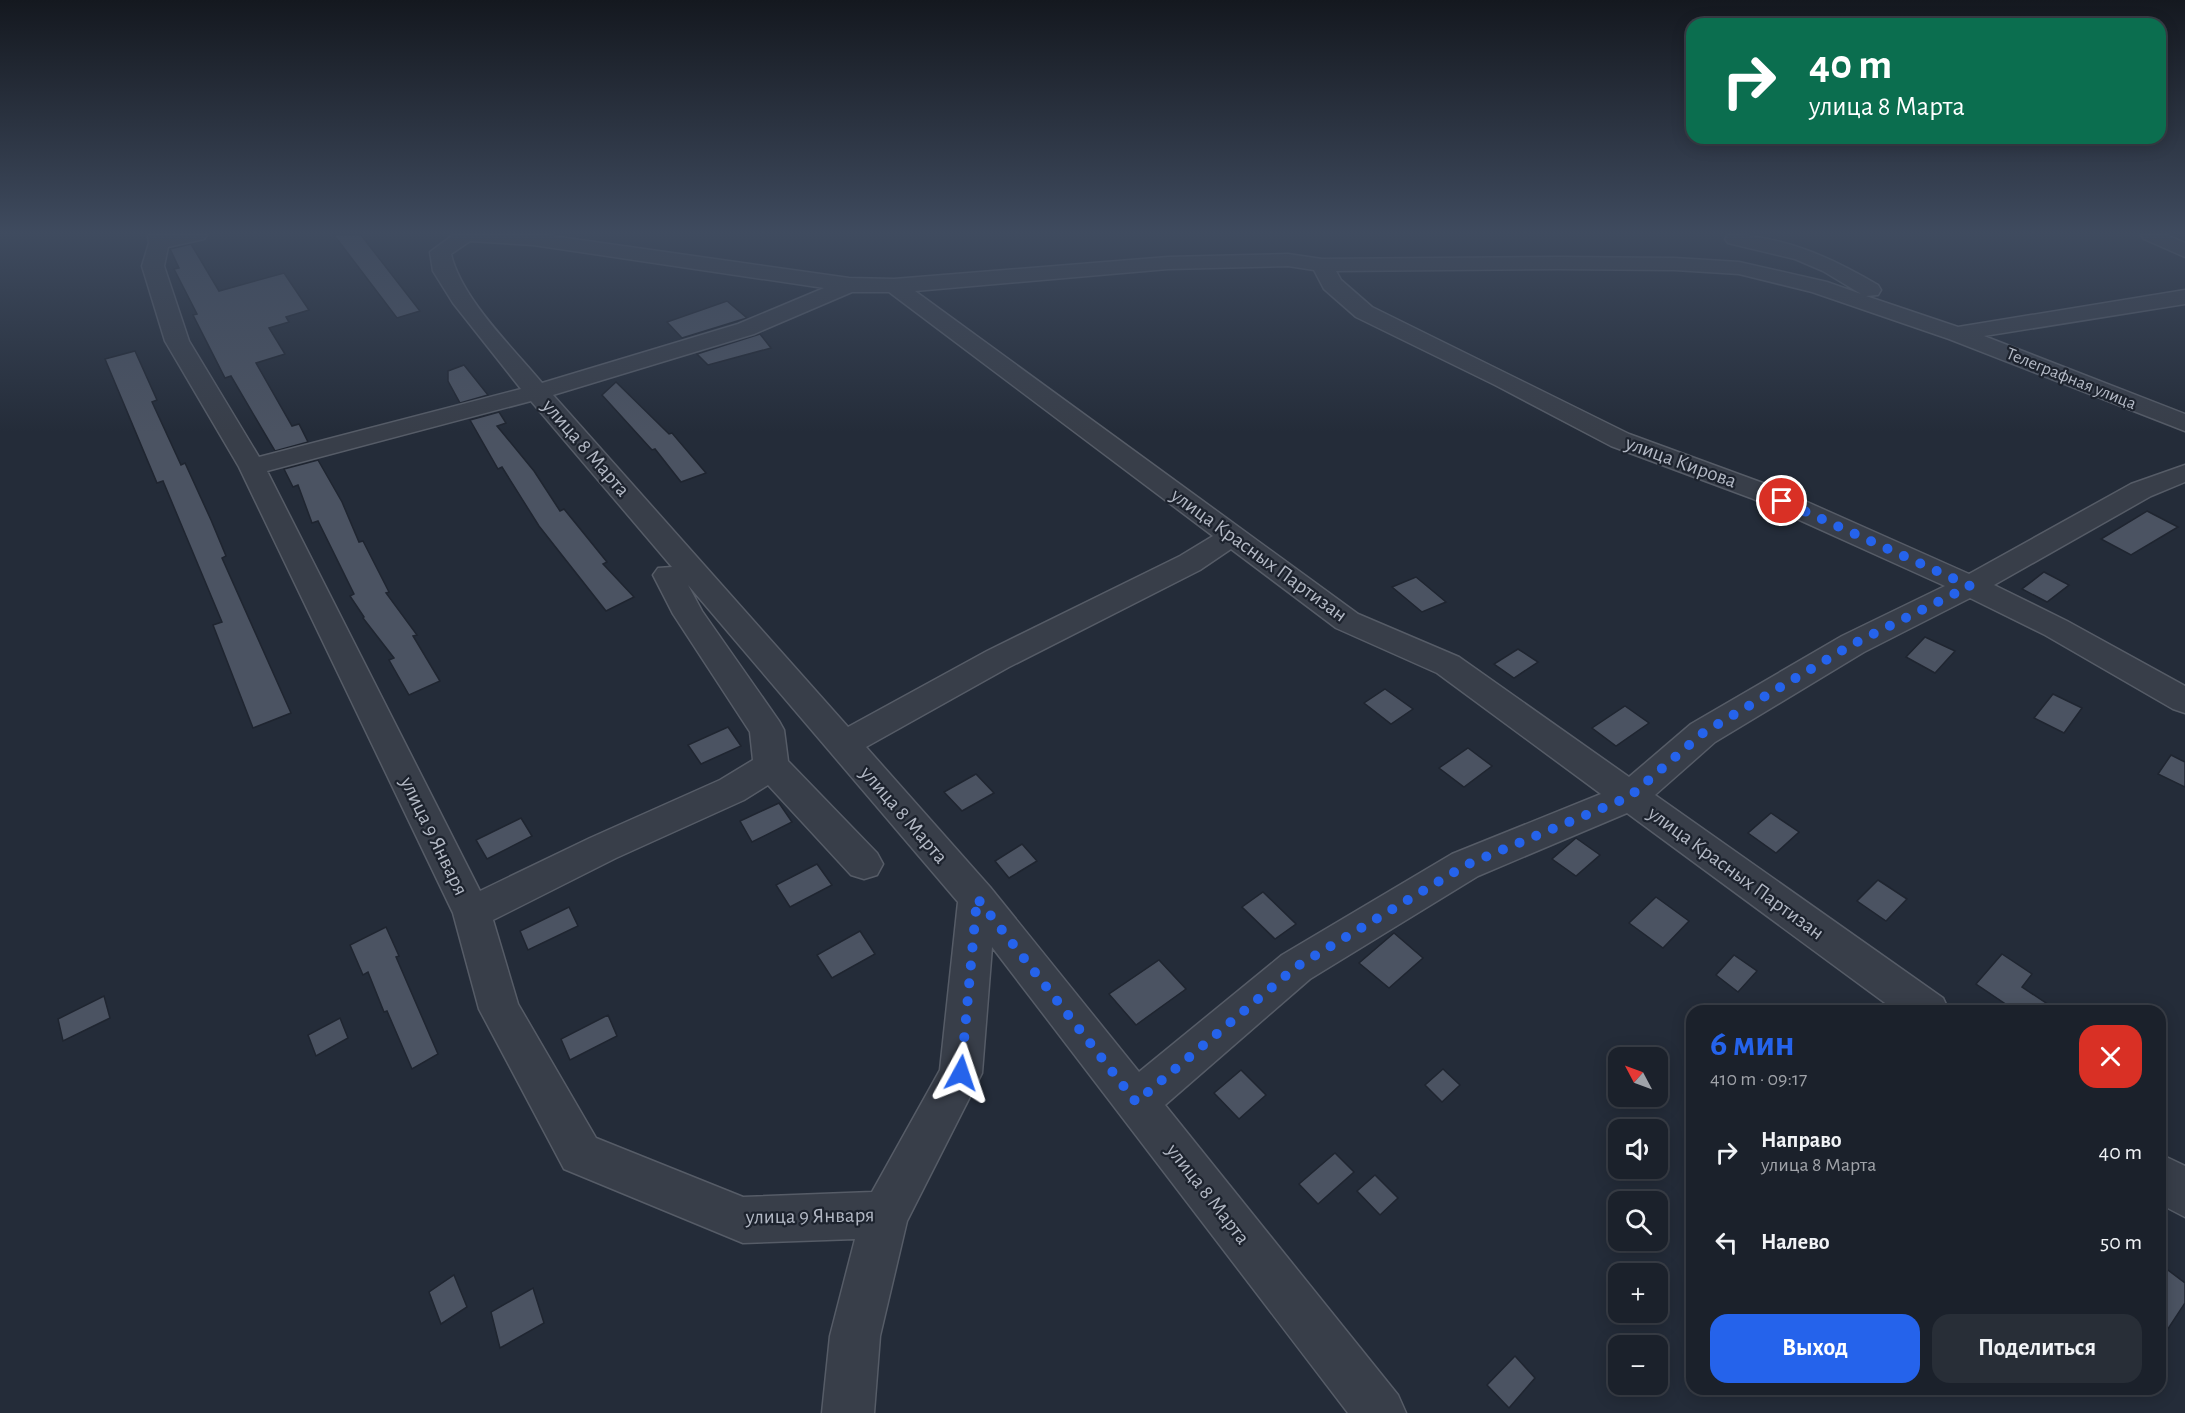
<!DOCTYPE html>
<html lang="ru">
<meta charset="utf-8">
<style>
body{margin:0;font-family:"Alegreya Sans",sans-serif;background:#282e37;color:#f1f3f6;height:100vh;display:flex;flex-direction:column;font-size:22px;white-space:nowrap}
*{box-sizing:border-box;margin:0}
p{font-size:20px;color:#a0a3a9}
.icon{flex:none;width:33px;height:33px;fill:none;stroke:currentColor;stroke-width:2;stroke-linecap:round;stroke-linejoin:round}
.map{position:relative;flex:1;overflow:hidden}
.details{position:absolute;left:1686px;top:1005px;width:480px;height:390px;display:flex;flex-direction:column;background:#1b212b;border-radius:18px;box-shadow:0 3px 15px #0003,0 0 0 2px #393e47}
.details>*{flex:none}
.guide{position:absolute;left:1686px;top:18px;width:480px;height:126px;border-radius:18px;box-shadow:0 3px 15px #0003,0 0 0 2px #393e47;background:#0b6e4f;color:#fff;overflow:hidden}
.needle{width:39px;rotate:311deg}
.fabs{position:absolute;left:1608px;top:1047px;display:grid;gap:12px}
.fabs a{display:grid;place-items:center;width:60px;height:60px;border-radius:12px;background:#1b212b;box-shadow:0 3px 15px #0003,0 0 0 2px #393e47;font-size:30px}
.pin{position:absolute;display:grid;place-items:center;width:51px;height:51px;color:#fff;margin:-26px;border:3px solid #fff;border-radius:50%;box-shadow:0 2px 6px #0007}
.me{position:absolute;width:66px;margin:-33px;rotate:5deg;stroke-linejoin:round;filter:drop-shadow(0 0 4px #0008)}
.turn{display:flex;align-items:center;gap:21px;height:126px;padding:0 24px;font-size:27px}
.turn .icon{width:78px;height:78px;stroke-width:2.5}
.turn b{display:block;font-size:42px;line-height:51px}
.round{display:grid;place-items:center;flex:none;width:63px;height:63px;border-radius:18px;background:#282e37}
.overview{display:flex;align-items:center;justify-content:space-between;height:102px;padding:0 24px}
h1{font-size:36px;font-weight:700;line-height:45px;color:#2563eb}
.button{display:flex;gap:12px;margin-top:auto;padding:12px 24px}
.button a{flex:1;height:69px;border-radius:18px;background:#2563eb;color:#fff;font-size:24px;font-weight:700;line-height:69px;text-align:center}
.button a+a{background:#282e37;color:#f1f3f6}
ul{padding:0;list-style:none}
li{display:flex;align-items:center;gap:18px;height:90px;padding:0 24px}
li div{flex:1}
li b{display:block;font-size:22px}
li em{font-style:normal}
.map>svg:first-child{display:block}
.building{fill:#4b5362;stroke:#1f2530;stroke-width:1.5}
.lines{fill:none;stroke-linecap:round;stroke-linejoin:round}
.minor-casing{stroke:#565c67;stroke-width:3}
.minor{fill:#383e49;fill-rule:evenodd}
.route{stroke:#2563eb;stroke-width:10;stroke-dasharray:0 18}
.labels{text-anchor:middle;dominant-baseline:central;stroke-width:4.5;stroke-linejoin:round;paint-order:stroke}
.far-street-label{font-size:18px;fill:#b3b9c5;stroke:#1d232e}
.street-label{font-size:21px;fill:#b3b9c5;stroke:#1d232e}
</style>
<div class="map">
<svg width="2185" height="1413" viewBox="0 0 2185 1413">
<rect width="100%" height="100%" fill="#242c39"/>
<g class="building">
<polygon points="334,235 361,235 420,311 397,318"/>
<polygon points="191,244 219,291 284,273 309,310 286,317 289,322 269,328 285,354 256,363 292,426 299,424 308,442 275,451 231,376 225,378 193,315 197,314 174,269 179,268 170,249"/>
<polygon points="727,301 747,318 682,338 667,322"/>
<polygon points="760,334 771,348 708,365 697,354"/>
<polygon points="135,351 157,400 152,402 181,465 185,463 211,520 226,556 222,558 291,713 253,728 213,625 222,622 163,481 157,483 105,359"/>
<polygon points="464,365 488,395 460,403 448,381 448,371"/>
<polygon points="616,382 669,434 672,433 706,473 681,482 655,449 652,450 602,395"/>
<polygon points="499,412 506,423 497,426 534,471 560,511 564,509 607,562 603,564 634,597 606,611 539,526 502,467 498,469 470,420"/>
<polygon points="318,460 342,502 359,542 363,541 389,592 386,593 417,635 413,636 440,681 409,695 389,660 394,658 363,618 364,617 350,596 354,594 318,521 312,523 298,485 293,487 284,469"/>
<polygon points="2147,511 2178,527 2131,555 2101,539"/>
<polygon points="2044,572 2069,585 2047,602 2022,589"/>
<polygon points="1416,577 1446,602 1422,612 1392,587"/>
<polygon points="1925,637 1955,651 1935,673 1906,657"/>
<polygon points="1518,649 1538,662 1514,678 1494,664"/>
<polygon points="1385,689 1413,709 1391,724 1364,703"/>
<polygon points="2053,694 2082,708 2064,733 2034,718"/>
<polygon points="1625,706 1649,723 1616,746 1592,728"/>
<polygon points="728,727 741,746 701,764 688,745"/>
<polygon points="1468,748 1492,766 1464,787 1439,768"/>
<polygon points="2171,755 2185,762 2185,787 2158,774"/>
<polygon points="976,774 994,793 962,811 944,792"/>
<polygon points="779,803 792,822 752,842 740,821"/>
<polygon points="1771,813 1799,832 1776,853 1748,833"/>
<polygon points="521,818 532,836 487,859 476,840"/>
<polygon points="1576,838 1600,855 1576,876 1552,859"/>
<polygon points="1022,844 1037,861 1009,878 995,861"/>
<polygon points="817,864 832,885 790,907 776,885"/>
<polygon points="1878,880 1907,899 1886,921 1857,901"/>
<polygon points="1263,892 1296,924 1275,939 1242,907"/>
<polygon points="1656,897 1689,921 1663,948 1629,923"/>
<polygon points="569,907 578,926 528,950 520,931"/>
<polygon points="386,927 399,956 396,957 438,1054 412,1069 387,1011 384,1012 368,972 363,975 350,945"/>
<polygon points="860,931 875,954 832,978 817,955"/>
<polygon points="1394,933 1423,958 1389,988 1359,963"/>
<polygon points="2002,954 2032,974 2022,987 2058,1011 2016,1011 1976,984"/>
<polygon points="1734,955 1757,971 1738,992 1716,975"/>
<polygon points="1159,960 1186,989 1136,1025 1109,994"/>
<polygon points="104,996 110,1018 63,1041 58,1019"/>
<polygon points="608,1015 617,1036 570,1060 561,1039"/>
<polygon points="340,1018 348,1038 316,1056 308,1035"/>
<polygon points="1443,1069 1460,1085 1442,1102 1425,1085"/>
<polygon points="1241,1070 1266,1095 1239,1119 1214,1093"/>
<polygon points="1335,1153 1354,1172 1318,1204 1299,1184"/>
<polygon points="1375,1175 1398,1198 1380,1215 1357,1191"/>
<polygon points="2160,1264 2185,1283 2185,1303 2160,1341"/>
<polygon points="454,1275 467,1307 441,1324 429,1292"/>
<polygon points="533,1288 544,1323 500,1348 491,1312"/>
<polygon points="1515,1356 1535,1378 1509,1408 1487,1385"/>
</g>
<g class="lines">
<defs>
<g id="minor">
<path d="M148,235H207L204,239L168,247L164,266L189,341L259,457L521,389L453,303L433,271L430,252L453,235H545L849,278L894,279L1168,257L1288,254L1322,259L1559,257L1675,258L1739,262L1827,282L1861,294L1823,271L1795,259L1728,243L1725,239L1728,235C1783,235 1832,258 1878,285L1881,290L1878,295L1866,296L1958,327L2185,290V304L1984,336L2185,414V431L1949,339L1812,292L1739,274L1675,270L1559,269L1336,271L1341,280L1372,307L1629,434L1771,486L1969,574L2131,484L2185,465V482L2151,496L1994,585L2067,621L2185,686V713L2173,709L2045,635L1970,598L1864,652L1715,742L1655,795L1943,998L1949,1011H1896L1627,813L1478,876L1310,979L1165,1105L1398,1395L1406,1413H1348L992,947L982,1073L907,1221L880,1336L874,1413H822L830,1336L855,1239L743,1243L564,1169L479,1009L453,913L239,467L165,341L142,266L149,243ZM470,241L533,245L824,288L738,324L542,383C513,348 461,298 451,254ZM1288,266L1314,270L1324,289L1356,317L1495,385L1611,446L1751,498L1945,586L1842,636L1691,724L1629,777L1459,657L1358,614L915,291L1168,269ZM852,292H889L1213,536L1180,556L987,651L848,727L553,395L754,334ZM531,401L672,567L658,568L653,575L673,614L750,732L753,760L720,780L590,838L480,891L267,471ZM1231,549L1336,628L1437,673L1601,794L1452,854L1282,955L1139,1072L990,887L866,747L1009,667L1200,570ZM688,585L958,902L940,1070L872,1192L743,1197L596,1138L518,1004L493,920L616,858L744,800L768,785L851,875L864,879L877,875L883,864L877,853L788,761L784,730L779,721L702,611Z"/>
<polygon points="2141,235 2167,235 2185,243 2185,257 2144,239"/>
<polygon points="2160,1154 2185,1166 2185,1217 2160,1204"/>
</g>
</defs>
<use href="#minor" class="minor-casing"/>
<use href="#minor" class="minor"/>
</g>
<linearGradient id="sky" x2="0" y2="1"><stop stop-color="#14181f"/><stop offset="0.54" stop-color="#3f4b5f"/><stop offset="1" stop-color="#3f4b5f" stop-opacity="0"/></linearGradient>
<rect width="2185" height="432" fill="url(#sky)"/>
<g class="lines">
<polyline class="route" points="961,1073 977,898 1136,1102 1296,967 1466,865 1629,797 1703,733 1853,644 1970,586 1782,501"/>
</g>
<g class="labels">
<g class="far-street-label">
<text transform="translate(2071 379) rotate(22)">Телеграфная улица</text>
</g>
<g class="street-label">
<text transform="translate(586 448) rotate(49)">улица 8 Марта</text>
<text transform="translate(1681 462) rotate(20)">улица Кирова</text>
<text transform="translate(1259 555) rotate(36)">улица Красных Партизан</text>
<text transform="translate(904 815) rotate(49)">улица 8 Марта</text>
<text transform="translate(434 836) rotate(64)">улица 9 Января</text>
<text transform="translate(1736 873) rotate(36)">улица Красных Партизан</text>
<text transform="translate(1208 1194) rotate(52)">улица 8 Марта</text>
<text transform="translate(810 1216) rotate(-1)">улица 9 Января</text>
</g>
</g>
</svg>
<div class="fabs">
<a><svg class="needle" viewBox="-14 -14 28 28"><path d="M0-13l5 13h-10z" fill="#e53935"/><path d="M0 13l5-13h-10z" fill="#a0a3a9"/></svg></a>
<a><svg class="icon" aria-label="sound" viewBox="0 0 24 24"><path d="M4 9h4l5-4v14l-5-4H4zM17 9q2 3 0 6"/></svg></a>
<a><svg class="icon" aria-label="search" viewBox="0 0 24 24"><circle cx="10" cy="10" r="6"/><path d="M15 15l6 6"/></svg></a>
<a>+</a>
<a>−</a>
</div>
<div class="pin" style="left:1782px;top:501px;background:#d93025"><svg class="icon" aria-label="arrive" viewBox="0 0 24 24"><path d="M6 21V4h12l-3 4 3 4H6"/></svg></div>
<svg class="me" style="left:961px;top:1073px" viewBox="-20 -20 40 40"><path d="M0-17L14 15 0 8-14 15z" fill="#2563eb" stroke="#fff" stroke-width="4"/></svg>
<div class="guide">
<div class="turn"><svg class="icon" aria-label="right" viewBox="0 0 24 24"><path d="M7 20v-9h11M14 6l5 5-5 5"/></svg><div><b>40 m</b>улица 8 Марта</div></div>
</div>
<section class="details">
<div class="overview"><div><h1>6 мин</h1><p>410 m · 09:17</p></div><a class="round" style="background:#d93025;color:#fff"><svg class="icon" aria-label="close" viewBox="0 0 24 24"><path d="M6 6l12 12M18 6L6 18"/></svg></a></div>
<ul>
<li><svg class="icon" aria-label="right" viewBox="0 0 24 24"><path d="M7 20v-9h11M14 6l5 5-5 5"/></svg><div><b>Направо</b><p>улица 8 Марта</p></div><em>40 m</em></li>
<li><svg class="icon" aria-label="left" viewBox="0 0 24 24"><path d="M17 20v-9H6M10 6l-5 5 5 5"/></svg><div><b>Налево</b></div><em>50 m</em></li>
</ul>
<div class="button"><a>Выход</a><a>Поделиться</a></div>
</section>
</div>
